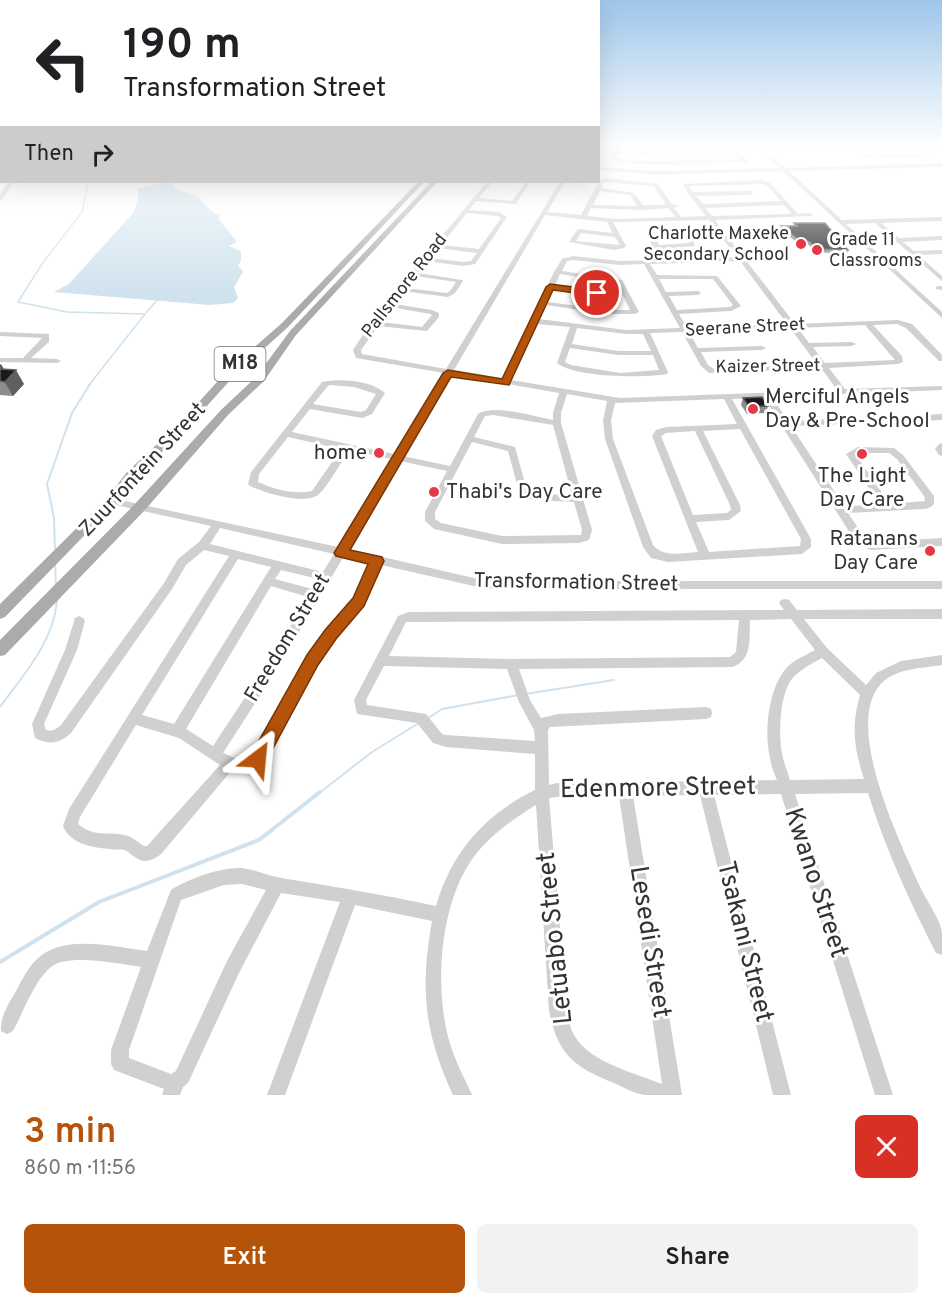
<!DOCTYPE html>
<meta charset="utf-8">
<style>
body{margin:0;font-family:Overpass,sans-serif;background:#f2f2f2;color:#202124;height:100vh;display:flex;flex-direction:column;font-size:22px;white-space:nowrap}
*{box-sizing:border-box;margin:0}
p{font-size:20px;color:#757577}
.icon{flex:none;width:33px;height:33px;fill:none;stroke:currentColor;stroke-width:2;stroke-linecap:round;stroke-linejoin:round}
.map{position:relative;height:1095px;overflow:hidden}
.side{display:flex;flex-direction:column;background:#fff;flex:1}
.side>*{flex:none}
.banner{position:absolute;left:0px;top:0px;width:600px;height:183px;box-shadow:0 6px 24px #0002;background:#fff;color:#202124;overflow:hidden}
.pin{position:absolute;display:grid;place-items:center;width:51px;height:51px;color:#fff;margin:-26px;border:3px solid #fff;border-radius:50%;box-shadow:0 2px 6px #0007}
.me{position:absolute;width:66px;margin:-33px;rotate:29deg;stroke-linejoin:round;filter:drop-shadow(0 0 4px #0008)}
.turn{display:flex;align-items:center;gap:21px;height:126px;padding:0 24px;font-size:27px}
.turn .icon{width:78px;height:78px;stroke-width:2.5}
.turn b{display:block;font-size:42px;line-height:51px}
.then{display:flex;align-items:center;height:57px;padding:0 24px;background:#0003;gap:12px;font-size:22px}
.round{display:grid;place-items:center;flex:none;width:63px;height:63px;border-radius:9px;background:#f2f2f2}
.overview{display:flex;align-items:center;justify-content:space-between;height:102px;padding:0 24px}
h1{font-size:36px;font-weight:600;line-height:45px;color:#b45309}
.action{display:flex;gap:12px;margin-top:auto;padding:12px 24px}
.action a{flex:1;height:69px;border-radius:9px;background:#b45309;color:#fff;font-size:24px;font-weight:600;line-height:69px;text-align:center}
.action a+a{background:#f2f2f2;color:#202124}
.map>svg:first-child{display:block}
.water{fill:#cfe2ee}
.lines{fill:none;stroke-linecap:round;stroke-linejoin:round}
.stream-far2{stroke:#cfe2ee;stroke-width:1.5}
.stream-far1{stroke:#cfe2ee;stroke-width:2}
.stream{stroke:#cfe2ee;stroke-width:4}
.minor{fill:#d0d0d0;fill-rule:evenodd}
.major{fill:#ababab;fill-rule:evenodd}
.wall{fill:#8c8c8c}
.shaded-wall{fill:#5f5f5f}
.building{fill:#1a1a1a;stroke:#5f5f5f;stroke-width:1.5}
.route{fill:#b45309;stroke:#753606;stroke-width:1.5}
.poi-dot{fill:#e63946;stroke:#fff;stroke-width:2}
.labels{text-anchor:middle;dominant-baseline:central;stroke-width:6;stroke-linejoin:round;paint-order:stroke}
.far-poi-label{font-size:18px;fill:#333;stroke:#fff;text-anchor:end}
.far-street-label{font-size:18px;fill:#333;stroke:#fff}
.shield{fill:#fff;stroke:#707070;stroke-width:1.5}
.shield-label{font-size:20px;font-weight:bold;fill:#333}
.poi-label{font-size:21px;fill:#333;stroke:#fff;text-anchor:start}
.street-label{font-size:21px;fill:#333;stroke:#fff}
.near-street-label{font-size:26px;fill:#333;stroke:#fff}
</style>
<div class="map">
<svg width="942" height="1095" viewBox="0 0 942 1095">
<rect width="100%" height="100%" fill="#fff"/>
<path class="water" d="M170,182C179,194 184,190 196,196C205,202 208,212 220,215L218,218L237,242L229,246L241,251V261L238,265L243,272L234,287L238,298L233,303L210,305L54,292L69,284L133,213L138,200V188Z"/>
<g class="lines">
<g class="stream-far2">
<polyline points="88,182 82,212 42,264 18,302 67,312 145,314 89,385"/>
<polyline points="146,313 158,299"/>
</g>
<g class="stream-far1">
<polyline points="55,551 54,518 47,484 72,413 90,384"/>
<polyline points="55,562 56,587"/>
<polyline points="525,694 614,680"/>
<path d="M0,707C24,674 53,643 57,601"/>
<polyline points="427,719 442,709 519,695"/>
<polyline points="318,794 372,752 419,723"/>
</g>
<polyline class="stream" points="0,962 99,902 259,840 320,792"/>
<g class="minor">
<path d="M617,145H621L619,150L651,153L709,150L711,151L651,155L617,153L615,157L618,159L653,161L740,159L726,145H730L749,162L746,164L743,162C716,162 628,171 610,157Z"/>
<polygon points="756,145 760,145 786,168 942,163 942,167 789,171 842,220 942,217 942,221 881,223 899,238 942,236 942,240 903,242 914,251 942,250 942,254 918,255 942,276 942,281 875,223 846,224 942,312 942,318 783,171 655,175 598,170 598,167 655,171 780,168"/>
<rect x="0" y="146" width="2" height="2"/>
<polygon points="919,146 921,148 864,150 872,156 930,154 932,156 872,158 865,157 858,149 860,148"/>
<rect x="0" y="157" width="2" height="4"/>
<path d="M606,178L658,184L672,204L678,206L674,208L681,217L706,216L689,195L683,184L763,180L770,183L798,214L810,213L813,215L812,216L715,220L795,324L898,320L912,324L942,355V361H939L906,328L897,324L873,325L902,356L903,362L899,364L829,368L845,389L942,386V390L772,397L788,421L942,414V420L791,426L844,506L880,505L846,454L858,447L894,448L903,455L934,496C935,505 933,507 924,509L848,513L865,538L872,542L942,538V546L871,550L857,544L764,398L732,399L811,539V547L802,554L668,562L651,558L643,547L605,439L603,421L607,401L567,394L561,413V423L592,530L589,540L579,543L502,544L434,529L425,521V512L447,471L400,461L348,549L487,581H942V589H487L381,565L363,605L334,638L316,664L259,769L246,773L232,770L162,853C158,857 151,861 145,861C137,861 132,854 125,850C121,849 115,850 111,849C93,848 70,844 63,826L69,809L229,556L204,550L186,565L172,589L71,733C59,744 49,745 35,738L32,724L65,650L75,618L79,616L83,618L85,621L77,650L44,724L46,730C53,732 56,729 61,725L164,583L178,559L199,542L211,526L111,504L108,503L106,501L108,499L111,498L338,547L391,459L349,450C342,461 328,486 319,494C306,506 264,493 250,486L248,484L251,472L322,382C340,378 371,380 385,393L372,414L362,418L310,409L292,432L394,454L444,373L356,358L353,350L372,321L411,273L487,182H492L479,198L512,201L526,182H530L516,204L476,201L469,210L499,212L507,217L475,264L463,266L427,261L418,273L462,280L463,281L455,293L448,297L403,291L394,304L432,310L439,313V317L427,331L378,326L361,350L362,354L446,369L560,182H565L547,212L581,215L599,181ZM604,182L654,186L666,205H643L634,193L601,188ZM762,184L766,185L781,201L703,204L696,196L750,195L753,193L750,191L693,192L689,186ZM600,191L630,195L637,206L593,205ZM784,205L792,214L712,216L705,208ZM591,208L642,210L669,208L675,217L618,219L587,216ZM467,213L498,216L501,218L479,249L441,245ZM545,215L607,222L613,233L579,229L577,230L569,242L614,250L624,248L626,246L613,222L709,220L716,229L648,233L652,247L660,260L620,261L573,256L562,259L554,272L503,378L454,370ZM581,233L615,237L620,245L576,241ZM718,233L737,257L666,260L660,249L695,246L691,234ZM685,234L689,243L659,245L654,236ZM438,248L477,253L471,261L463,262L430,258ZM573,260L620,265L644,264L680,328L626,330L539,319L546,305L608,314H635L639,312L622,280L562,271L567,261ZM740,261L787,324L687,328L679,314L731,311L741,306L717,276L657,275L650,264ZM560,274L617,283L630,310H608L548,302L553,289L597,295L600,293L597,291L555,286ZM415,276L456,282L450,291L447,293L406,288ZM659,279H713L733,305L730,307L677,310L669,296L698,295L701,293L698,291L666,292ZM391,307L430,314L432,315L422,327L381,322ZM537,324L570,327L557,363C576,378 643,378 667,374L668,372L650,333L682,332L701,366L709,373L821,368L837,390L620,398L511,380ZM865,325L895,360L825,363L813,347L852,346L856,344L852,342L809,343L798,328ZM577,328L626,334H643L651,351H618L572,344ZM790,328L817,364L714,369L708,365L701,352L762,350L766,348L762,346L698,348L689,332ZM570,348L618,355H653L659,370L620,373L571,365L565,362ZM451,374L501,383L505,385L508,384L559,393L553,413V420C534,416 493,404 478,414L450,466L403,456ZM330,385L354,387L376,394L366,410L361,412L313,404L328,386ZM724,399L737,424L666,427L656,430L652,436L698,552C682,553 664,558 653,545L613,439L611,421L615,403ZM493,415L553,425L572,495L528,494L515,447L474,437L485,416ZM740,429L801,539L800,546L709,552L696,522L729,520L741,511L740,505L703,431ZM695,431L730,505L731,510L727,513L693,515L661,436L666,433ZM288,437L341,449L312,491C294,495 274,489 258,482L259,474ZM472,442L508,451L521,499L574,502L582,530L581,535L502,536L441,523L435,519V512ZM860,453H889L897,459L924,496L925,501L890,504L856,455ZM220,528L334,554L323,572L210,544ZM344,556L371,563L355,599L326,632L308,656L249,759H237L223,753L277,669ZM238,559L271,567L174,724L142,715ZM281,570L318,579L312,589L275,579ZM271,586L308,597L269,661L213,746L186,729ZM136,725L179,738L220,765L147,846H144C139,843 134,838 128,836C111,830 95,839 78,824L80,817Z"/>
<polygon points="8,182 13,182 3,199 0,201 0,194"/>
<polygon points="938,286 942,286 942,290 936,289 936,287"/>
<polygon points="0,332 49,334 49,342 31,358 57,359 61,361 57,363 0,362 0,358 23,358 42,338 0,336"/>
<polygon points="942,443 942,456 939,455 935,449 939,444"/>
<path d="M785,599L789,600L797,610L942,609V619H804L827,648L866,685L876,673L901,661L942,655V665C923,668 901,668 885,680C838,718 902,847 922,891C928,902 940,920 942,932C942,939 942,948 942,955L936,953C910,902 885,848 868,793L795,794L893,1095H875L781,794L714,795L791,1095H773L700,795L633,796L682,1095C670,1095 657,1095 645,1095C635,1094 623,1087 614,1083C574,1067 558,1055 549,1011L536,805C513,819 489,836 473,858C440,903 434,987 449,1040C454,1059 464,1077 472,1095H453C424,1033 420,988 432,921L355,905L285,1095H267L340,902L281,893L239,973L188,1083L183,1087L180,1095H162L164,1089L114,1070L111,1064V1050L141,967C121,964 75,955 56,964C37,973 23,1013 13,1031L7,1034L1,1031C0,1018 8,1004 15,993C22,980 29,964 42,955C68,935 117,947 147,951L171,890C188,879 220,867 241,868C254,869 268,876 281,878C333,886 384,895 436,906C451,853 485,814 535,790V754L446,747L433,743L417,723L357,714L354,700L398,616L409,612L784,610L779,603L781,600ZM791,619L815,650C804,656 791,661 784,671C768,692 764,733 770,758C771,766 774,773 777,780L557,783L549,785L548,730L550,727L706,719L711,717L712,713L711,709L706,707L558,714L541,718L530,700L519,669L733,667C753,659 749,638 750,620ZM739,620L736,652L730,657L511,659L389,656L406,622H409ZM822,658L860,695C851,727 854,748 864,779L790,780C788,773 785,766 783,758C778,738 779,697 791,680C799,670 811,664 822,658ZM384,666L507,669L519,702L534,730L535,741L446,735L442,734L426,714L367,705L366,700ZM619,796L662,1084C635,1073 592,1063 576,1038C570,1030 569,1020 567,1011L549,798L557,797ZM242,884L266,890L227,961L176,1071L171,1074L129,1058V1050L181,900L224,885Z"/>
</g>
<g class="major">
<polygon points="418,182 424,182 288,327 234,376 187,428 135,478 115,504 5,617 0,619 0,604 107,498 127,472 179,424 226,372 282,323"/>
<polygon points="431,182 437,182 296,335 264,381 229,414 144,511 5,655 0,656 0,640 134,505 221,410 256,377 290,331"/>
</g>
</g>
<g class="wall">
<polygon points="794,223 848,250 847,254 814,252 809,245 798,243 780,230 781,226 793,226"/>
<polygon points="0,364 4,369 24,384 13,396 0,395"/>
<polygon points="743,398 768,406 766,413 747,414 741,405"/>
</g>
<polygon class="shaded-wall" points="1,364 9,378 16,370 24,384 13,396 0,374 0,365"/>
<g class="building">
<polygon points="794,223 825,223 848,250 815,249 810,242 799,240 781,226 797,226"/>
<polygon points="0,369 16,370 5,382 0,381"/>
<polygon points="762,397 768,406 749,407 743,398"/>
</g>
<linearGradient id="sky" x2="0" y2="1"><stop stop-color="#9ec6ea"/><stop offset="0.49" stop-color="#fff"/><stop offset="1" stop-color="#fff" stop-opacity="0"/></linearGradient>
<rect width="942" height="298" fill="url(#sky)"/>
<polygon class="route" points="550,284 597,290 601,293 597,296 553,290 509,385 451,377 350,550 382,557 384,561 364,606 336,639 318,665 264,765 258,767 252,765 249,759 252,753 307,655 325,630 353,598 368,564 336,556 334,553 443,373 448,370 502,379 546,287"/>
<g class="poi-dot">
<circle cx="801" cy="244" r="6"/>
<circle cx="817" cy="250" r="6"/>
<circle cx="753" cy="409" r="6"/>
<circle cx="379" cy="453" r="6"/>
<circle cx="862" cy="454" r="6"/>
<circle cx="434" cy="492" r="6"/>
<circle cx="930" cy="551" r="6"/>
</g>
<g class="labels">
<g class="far-poi-label">
<text x="789" y="234">Charlotte Maxeke<tspan x="789" dy="21">Secondary School</tspan></text>
<text x="829" y="240" text-anchor="start">Grade 11<tspan x="829" dy="21">Classrooms</tspan></text>
</g>
<g class="far-street-label">
<text transform="translate(405 286) rotate(-52)">Pallsmore Road</text>
<text transform="translate(745 328) rotate(-3)">Seerane Street</text>
<text transform="translate(768 367) rotate(-1)">Kaizer Street</text>
</g>
<rect class="shield" x="214.5" y="347" width="51" height="34" rx="4.5"/>
<g class="shield-label">
<text x="240" y="364">M18</text>
</g>
<g class="poi-label">
<text x="765" y="397">Merciful Angels<tspan x="765" dy="24">Day &amp; Pre-School</tspan></text>
<text x="367" y="453" text-anchor="end">home</text>
<text x="862" y="476" text-anchor="middle">The Light<tspan x="862" dy="24">Day Care</tspan></text>
<text x="446" y="492">Thabi's Day Care</text>
<text x="918" y="539" text-anchor="end">Ratanans<tspan x="918" dy="24">Day Care</tspan></text>
</g>
<g class="street-label">
<text transform="translate(143 470) rotate(-47)">Zuurfontein Street</text>
<text transform="translate(576 583) rotate(1)">Transformation Street</text>
<text transform="translate(288 638) rotate(-59)">Freedom Street</text>
</g>
<g class="near-street-label">
<text transform="translate(658 789) rotate(-1)">Edenmore Street</text>
<text transform="translate(815 883) rotate(72)">Kwano Street</text>
<text transform="translate(556 938) rotate(-96)">Letuabo Street</text>
<text transform="translate(649 942) rotate(81)">Lesedi Street</text>
<text transform="translate(744 942) rotate(76)">Tsakani Street</text>
</g>
</g>
</svg>
<div class="pin" style="left:597px;top:293px;background:#d93025"><svg class="icon" aria-label="arrive" viewBox="0 0 24 24"><path d="M6 21V4h12l-3 4 3 4H6"/></svg></div>
<svg class="me" style="left:258px;top:759px" viewBox="-20 -20 40 40"><path d="M0-17L14 15 0 8-14 15z" fill="#b45309" stroke="#fff" stroke-width="4"/></svg>
<div class="banner">
<div class="turn"><svg class="icon" aria-label="left" viewBox="0 0 24 24"><path d="M17 20v-9H6M10 6l-5 5 5 5"/></svg><div><b>190 m</b>Transformation Street</div></div>
<div class="then">Then<svg class="icon" aria-label="right" viewBox="0 0 24 24"><path d="M7 20v-9h11M14 6l5 5-5 5"/></svg></div>
</div>
</div>
<section class="side">
<div class="overview"><div><h1>3 min</h1><p>860 m · 11:56</p></div><a class="round" style="background:#d93025;color:#fff"><svg class="icon" aria-label="close" viewBox="0 0 24 24"><path d="M6 6l12 12M18 6L6 18"/></svg></a></div>
<div class="action"><a>Exit</a><a>Share</a></div>
</section>
